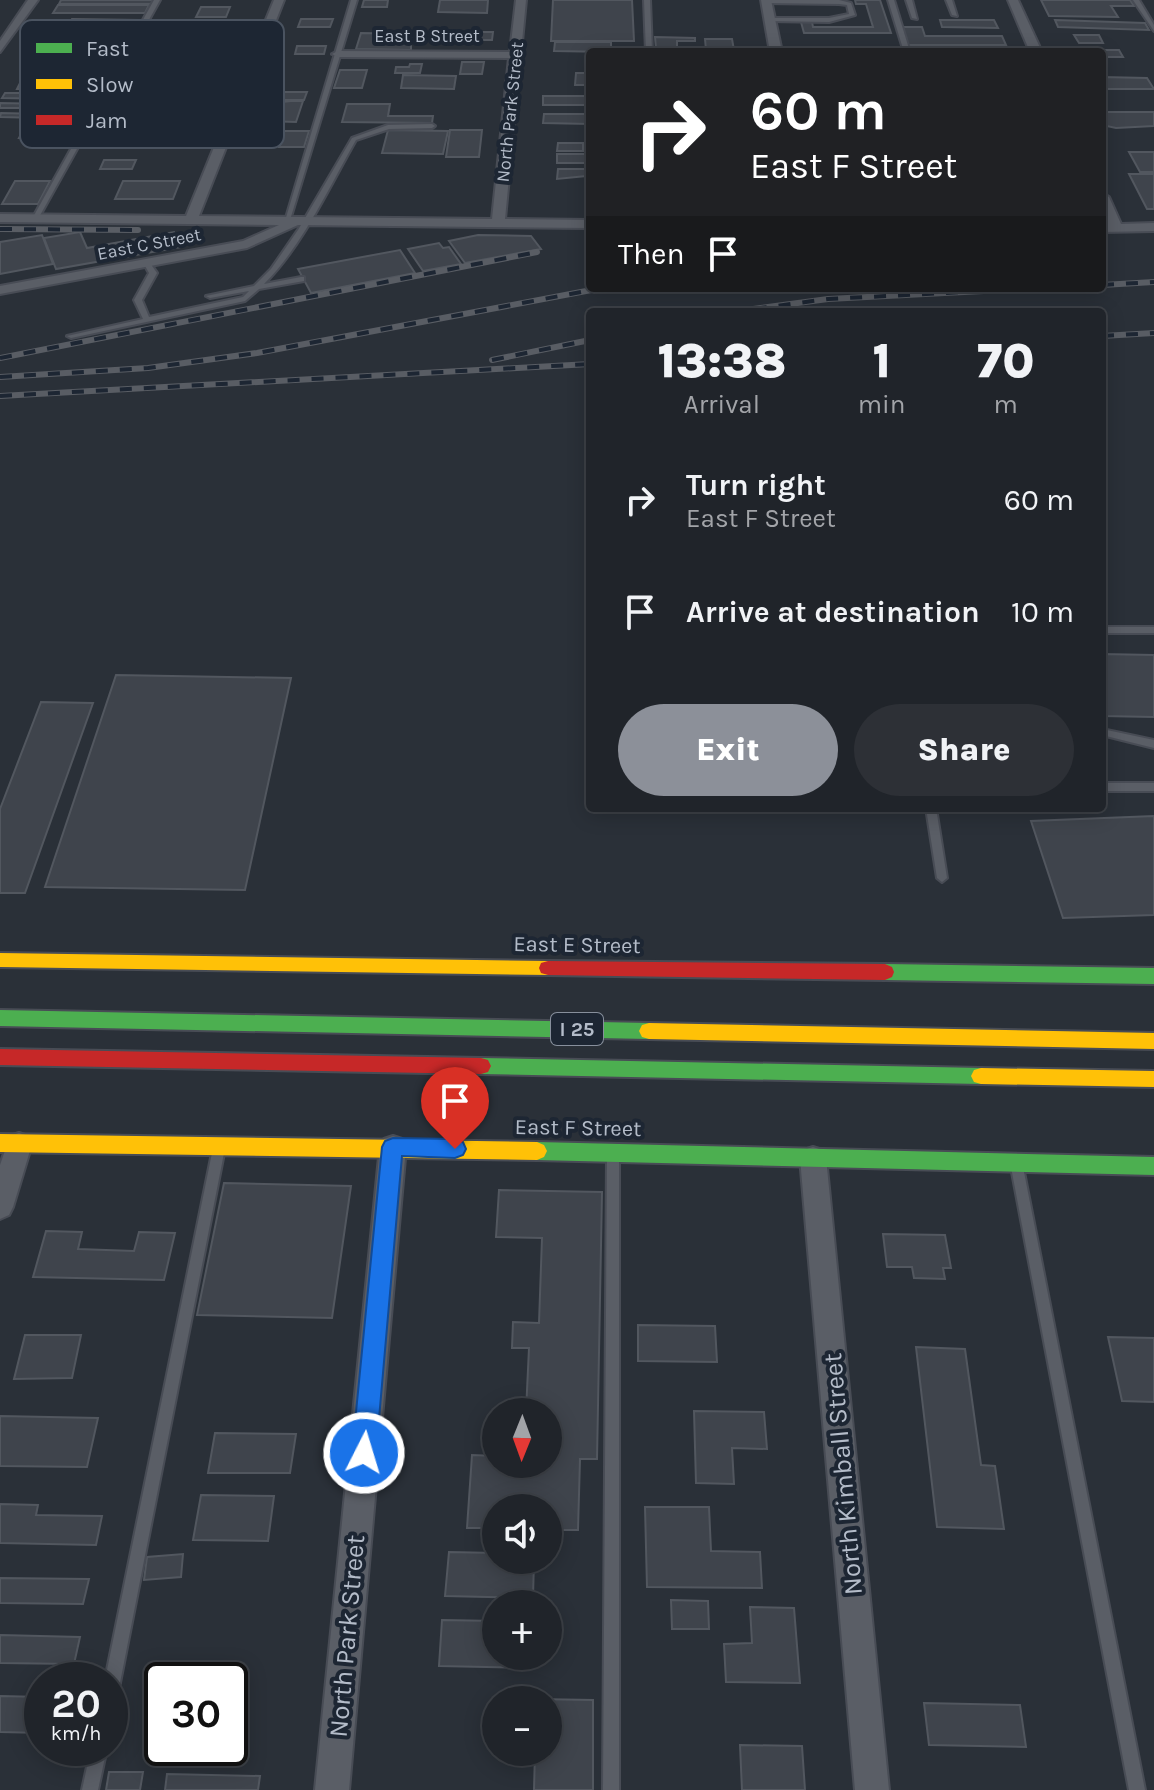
<!DOCTYPE html>
<meta charset="utf-8">
<style>
body{margin:0;font-family:Karla,sans-serif;background:#2d3036;color:#f1f3f6;height:100vh;display:flex;flex-direction:column;font-size:30px;white-space:nowrap}
*{box-sizing:border-box;margin:0}
p{font-size:26px;color:#a2a4a8}
.icon{flex:none;width:44px;height:44px;fill:none;stroke:currentColor;stroke-width:2;stroke-linecap:round;stroke-linejoin:round}
.map{position:relative;flex:1;overflow:hidden}
.panel{position:absolute;left:586px;top:308px;width:520px;height:504px;display:flex;flex-direction:column;background:#20242a;border-radius:8px;box-shadow:0 4px 20px #0003,0 0 0 2px #3d4147}
.panel>*{flex:none}
.top-card{position:absolute;left:586px;top:48px;width:520px;height:244px;border-radius:8px;box-shadow:0 4px 20px #0003,0 0 0 2px #3d4147;background:#202124;color:#fff;overflow:hidden}
.needle{width:52px;rotate:181deg}
.buttons{position:absolute;left:482px;top:1398px;display:grid;gap:16px}
.buttons a{display:grid;place-items:center;width:80px;height:80px;border-radius:50%;background:#20242a;box-shadow:0 4px 20px #0003,0 0 0 2px #3d4147;font-size:40px}
.speed{position:absolute;left:24px;top:1662px;display:flex;gap:16px;font-size:40px;font-weight:700;text-align:center}
.speed>*{display:grid;place-content:center;width:104px;height:104px;border-radius:50%;background:#20242a;box-shadow:0 4px 20px #0003,0 0 0 2px #3d4147;line-height:1}
.speed small{font-size:20px;font-weight:400}
.speed .limit{border:4px solid #111;border-radius:12px;background:#fff;color:#111}
.pin{position:absolute;display:grid;place-items:center;width:68px;height:68px;color:#fff;margin:-82px -34px;border-radius:50% 50% 50% 0;rotate:-45deg;box-shadow:0 0 8px #0007}
.pin .icon{rotate:45deg}
.me{position:absolute;width:88px;margin:-44px;rotate:5deg;stroke-linejoin:round;filter:drop-shadow(0 0 6px #0008)}
.turn{display:flex;align-items:center;gap:28px;height:168px;padding:0 32px;font-size:36px}
.turn .icon{width:104px;height:104px;stroke-width:2.5}
.turn b{display:block;font-size:56px;line-height:68px}
.then{display:flex;align-items:center;height:76px;padding:0 32px;background:#0003;gap:16px;font-size:30px}
.eta{display:flex;justify-content:space-evenly;align-items:center;height:136px;text-align:center}
.eta b{font-size:48px;font-weight:800;line-height:56px}
.primary-button{display:flex;gap:16px;margin-top:auto;padding:16px 32px}
.primary-button a{flex:1;height:92px;border-radius:48px;background:#8c9099;color:#fff;font-size:32px;font-weight:800;line-height:92px;text-align:center}
.primary-button a+a{background:#2d3036;color:#f1f3f6}
ul{padding:0;list-style:none}
li{display:flex;align-items:center;gap:24px;height:112px;padding:0 32px}
li div{flex:1}
li b{display:block;font-size:30px}
li em{font-style:normal}
.map>svg:first-child{display:block}
.building{fill:#3f444c;stroke:#52575f;stroke-width:2}
.lines{fill:none;stroke-linecap:round;stroke-linejoin:round}
.lane-casing{stroke:#484c55;stroke-width:4}
.street-casing{stroke:#484c55;stroke-width:4}
.fast-casing{stroke:#484c55;stroke-width:4}
.slow-casing{stroke:#484c55;stroke-width:4}
.jam-casing{stroke:#484c55;stroke-width:4}
.lane{fill:#5a5e66;fill-rule:evenodd}
.street{fill:#5a5e66;fill-rule:evenodd}
.fast{fill:#4caf50;fill-rule:evenodd}
.slow{fill:#ffc107;fill-rule:evenodd}
.jam{fill:#c62828;fill-rule:evenodd}
.rail-casing{stroke:#595d64;stroke-width:6}
.rail{stroke:#1d2633;stroke-width:4;stroke-dasharray:12;stroke-linecap:butt}
.route{fill:#1a73e8;stroke:#114b97;stroke-width:2}
.labels{text-anchor:middle;dominant-baseline:central;stroke-width:8;stroke-linejoin:round;paint-order:stroke}
.far-street-label{font-size:18px;fill:#b4bcc9;stroke:#1d2633}
.shield{fill:#1d2633;stroke:#878f9c;stroke-width:2}
.shield-label{font-size:20px;font-weight:bold;fill:#b4bcc9}
.street-label{font-size:22px;fill:#b4bcc9;stroke:#1d2633}
.near-street-label{font-size:26px;fill:#b4bcc9;stroke:#1d2633}
.key{fill:#1d2633;stroke:#4a5360;stroke-width:2}
.key-label{font-size:22px;fill:#b4bcc9}
</style>
<div class="map">
<svg width="1154" height="1790" viewBox="0 0 1154 1790">
<rect width="100%" height="100%" fill="#2a3038"/>
<g class="building">
<polygon points="61,0 154,0 151,4 59,4"/>
<polygon points="364,0 388,0 387,7 362,7"/>
<polygon points="440,0 488,0 487,13 438,12"/>
<polygon points="553,0 632,0 634,41 551,41"/>
<polygon points="855,0 880,0 891,33 804,33 801,22 812,22 813,27 873,27 866,4 856,4"/>
<polygon points="1041,0 1130,0 1134,6 1111,6 1118,17 1049,16"/>
<polygon points="58,5 149,5 145,13 53,13"/>
<polygon points="201,7 230,7 226,17 196,17"/>
<polygon points="72,19 138,20 131,34 63,33"/>
<polygon points="301,19 333,19 330,27 298,27"/>
<polygon points="940,20 994,20 998,28 942,27"/>
<polygon points="1055,20 1145,23 1149,30 1058,27"/>
<polygon points="902,27 922,27 925,36 1002,36 1006,45 908,45"/>
<polygon points="441,32 493,32 492,40 439,40"/>
<polygon points="361,33 411,34 411,50 356,49"/>
<polygon points="1074,35 1099,35 1103,43 1079,43"/>
<polygon points="655,37 695,38 695,41 677,41 677,48 656,48"/>
<polygon points="705,39 732,39 734,50 706,50"/>
<polygon points="555,42 611,42 611,52 554,51"/>
<polygon points="297,46 326,46 324,54 295,54"/>
<polygon points="818,47 870,48 871,52 819,52"/>
<polygon points="1088,50 1119,50 1123,57 1102,57 1102,52"/>
<polygon points="462,62 484,62 482,74 460,74"/>
<polygon points="410,64 422,64 420,73 395,73 396,67 409,67"/>
<polygon points="340,70 367,70 362,88 334,88"/>
<polygon points="576,73 590,73 590,85 575,85"/>
<polygon points="403,75 456,76 454,89 401,88"/>
<polygon points="1102,77 1147,78 1154,89 1102,89"/>
<polygon points="20,83 63,84 60,89 17,89"/>
<polygon points="277,92 307,92 304,100 274,100"/>
<polygon points="5,93 57,93 54,99 2,98"/>
<rect x="543" y="96" width="47" height="9"/>
<polygon points="291,101 303,101 296,122 266,121 272,103"/>
<polygon points="0,103 47,104 44,108 0,108"/>
<polygon points="347,104 390,104 388,116 433,116 432,123 342,122"/>
<polygon points="1102,112 1154,112 1154,126 1116,128 1102,125"/>
<polygon points="1,113 42,114 40,118 0,117"/>
<polygon points="544,114 590,114 590,124 543,123"/>
<polygon points="26,125 82,125 75,138 19,138"/>
<polygon points="388,130 448,131 443,154 382,153"/>
<polygon points="450,130 482,130 479,157 446,157"/>
<polygon points="284,131 309,131 304,147 279,147"/>
<polygon points="558,143 583,143 583,151 557,151"/>
<polygon points="1129,152 1154,152 1154,172 1140,172"/>
<rect x="557" y="154" width="32" height="9"/>
<polygon points="104,160 136,160 132,169 100,169"/>
<polygon points="558,169 587,169 586,176 557,179"/>
<polygon points="1129,174 1154,174 1154,209 1147,209"/>
<polygon points="15,181 50,181 38,204 2,204"/>
<polygon points="123,181 180,181 173,199 115,199"/>
<polygon points="80,232 87,248 174,232 181,247 56,269 44,238"/>
<polygon points="42,235 53,264 0,274 0,242"/>
<polygon points="478,235 531,236 541,249 465,263 449,241"/>
<polygon points="439,243 443,248 449,247 461,264 423,271 408,249"/>
<polygon points="400,250 415,273 311,293 298,269"/>
<polygon points="1102,654 1154,655 1154,717 1102,716"/>
<polygon points="116,675 291,678 245,890 45,887"/>
<polygon points="41,702 93,703 25,893 0,893 0,809"/>
<polygon points="1154,816 1154,915 1063,918 1031,821"/>
<polygon points="224,1183 351,1186 332,1318 197,1315"/>
<polygon points="499,1190 602,1192 597,1459 580,1459 578,1530 548,1530 548,1508 496,1508 496,1528 467,1528 472,1455 496,1456 496,1464 548,1464 548,1412 526,1412 529,1348 512,1348 513,1322 539,1323 542,1238 496,1237"/>
<polygon points="46,1231 82,1232 78,1249 134,1251 139,1232 175,1233 164,1280 33,1277"/>
<polygon points="883,1234 945,1235 951,1268 943,1268 945,1279 914,1278 912,1267 887,1267"/>
<polygon points="638,1325 715,1326 717,1362 638,1361"/>
<polygon points="25,1335 81,1335 72,1378 14,1379"/>
<polygon points="1108,1337 1154,1338 1154,1402 1122,1401"/>
<polygon points="916,1347 965,1349 981,1465 995,1466 1004,1529 937,1527"/>
<polygon points="694,1411 764,1412 767,1449 732,1448 734,1484 696,1483"/>
<polygon points="0,1416 98,1418 87,1467 0,1466"/>
<polygon points="215,1433 296,1434 290,1473 208,1473"/>
<polygon points="201,1495 274,1496 268,1541 193,1540"/>
<polygon points="0,1504 38,1505 36,1515 102,1516 96,1545 0,1543"/>
<polygon points="645,1507 709,1507 711,1551 760,1552 762,1588 647,1587"/>
<polygon points="449,1552 496,1553 496,1560 534,1560 533,1598 445,1596"/>
<polygon points="183,1554 181,1577 144,1580 147,1557"/>
<polygon points="0,1578 89,1579 83,1604 0,1603"/>
<polygon points="671,1600 708,1601 709,1629 672,1629"/>
<polygon points="750,1607 794,1608 800,1683 726,1682 724,1644 752,1643"/>
<polygon points="442,1620 496,1621 496,1656 528,1656 528,1668 439,1666"/>
<polygon points="0,1635 80,1637 74,1664 0,1663"/>
<polygon points="0,1696 42,1697 42,1733 0,1732"/>
<polygon points="536,1699 593,1700 593,1790 534,1790 535,1752 548,1752 548,1700"/>
<polygon points="924,1703 1020,1705 1026,1747 929,1745"/>
<polygon points="740,1745 802,1746 805,1790 742,1790"/>
<polygon points="109,1772 143,1772 140,1790 106,1790"/>
<polygon points="167,1774 260,1776 258,1790 165,1790"/>
</g>
<g class="lines">
<defs>
<g id="lane">
<polygon points="154,0 160,0 38,219 33,220 32,219"/>
<polygon points="351,0 357,0 290,220 285,221"/>
<polygon points="644,0 650,0 652,52 646,52"/>
<polygon points="767,0 839,0 851,3 855,15 829,22 769,21 767,18 829,18 849,14 847,5 839,4 765,3"/>
<polygon points="888,0 894,0 910,52 904,52"/>
<polygon points="906,0 912,0 917,19 912,18"/>
<polygon points="946,0 952,0 957,16 952,15"/>
<polygon points="1133,0 1139,0 1154,25 1154,31"/>
<path d="M388,125L432,124L435,126L432,128L389,129L356,140C329,187 303,245 264,284L301,277H304V281L259,289L245,301L71,338L67,336L143,319L134,300L149,273L144,264L148,262L150,263L157,273L142,300L149,317L243,297L249,291L210,298L206,296L254,286L271,269L298,230L352,138Z"/>
<rect x="1102" y="627" width="52" height="6"/>
<polygon points="1102,729 1154,740 1154,748 1102,735"/>
<rect x="1102" y="783" width="52" height="8"/>
<polygon points="926,808 936,808 947,878 942,882 937,878"/>
<polygon points="219,1142 223,1144 225,1148 118,1693 116,1699 110,1701 110,1680 105,1680 213,1148 215,1144"/>
<polygon points="613,1149 617,1151 619,1155 619,1790 603,1790 607,1155 609,1151"/>
<polygon points="1017,1161 1021,1163 1023,1167 1145,1790 1129,1790 1011,1167 1013,1163"/>
<polygon points="91,1748 107,1748 98,1790 82,1790"/>
</g>
<g id="street">
<polygon points="28,0 38,0 0,52 0,41"/>
<polygon points="274,0 284,0 199,216 492,219 509,58 338,57 332,54 338,51 510,52 516,0 526,0 505,219 590,220 590,228 298,225 247,248 0,294 0,286 243,241 279,225 0,222 0,214 186,216"/>
<polygon points="761,0 771,0 782,52 770,52"/>
<polygon points="1008,0 1018,0 1042,52 1030,52"/>
<polygon points="1102,193 1109,197 1121,224 1154,223 1154,231 1102,232 1102,224 1107,224 1102,212"/>
<polygon points="19,1133 28,1136 32,1144 13,1207 9,1215 0,1219 0,1165 10,1136"/>
<polygon points="393,1136 402,1139 406,1147 349,1790 315,1790 380,1147 384,1139"/>
<polygon points="813,1147 822,1150 826,1158 889,1790 855,1790 800,1158 804,1150"/>
</g>
<g id="fast">
<polygon points="885,964 1154,968 1154,984 885,980 878,977 876,972 878,967"/>
<polygon points="0,1010 649,1023 656,1025 659,1031 656,1037 649,1039 0,1026"/>
<polygon points="481,1058 981,1068 988,1070 991,1076 988,1082 981,1084 481,1074 474,1072 471,1066 474,1060"/>
<polygon points="537,1142 1154,1157 1154,1175 537,1160 530,1157 527,1151 530,1145"/>
</g>
<g id="slow">
<polygon points="0,953 548,961 555,963 557,968 555,973 548,975 0,967"/>
<polygon points="649,1023 1154,1033 1154,1049 649,1039 642,1037 639,1031 642,1025"/>
<polygon points="981,1068 1154,1071 1154,1087 981,1084 974,1082 971,1076 974,1070"/>
<polygon points="0,1134 537,1142 544,1145 547,1151 544,1157 537,1160 0,1152"/>
</g>
<g id="jam">
<polygon points="548,961 885,964 892,967 894,972 892,977 885,980 548,975 541,973 539,968 541,963"/>
<polygon points="0,1049 481,1058 488,1060 491,1066 488,1072 481,1074 0,1065"/>
</g>
</defs>
<use href="#lane" class="lane-casing"/>
<use href="#street" class="street-casing"/>
<use href="#fast" class="fast-casing"/>
<use href="#slow" class="slow-casing"/>
<use href="#jam" class="jam-casing"/>
<use href="#lane" class="lane"/>
<use href="#street" class="street"/>
<use href="#fast" class="fast"/>
<use href="#slow" class="slow"/>
<use href="#jam" class="jam"/>
<defs>
<g id="rail">
<polyline points="0,229 138,230"/>
<polyline points="1102,285 1154,282"/>
<polyline points="731,312 828,299 1043,288"/>
<polyline points="1102,336 1154,333"/>
<polyline points="0,358 537,252"/>
<polyline points="492,360 590,340"/>
<polyline points="0,377 148,368 257,353 602,288"/>
<polyline points="0,396 590,364"/>
</g>
</defs>
<use href="#rail" class="rail-casing"/>
<use href="#rail" class="rail"/>
</g>
<polygon class="route" points="393,1138 455,1139 463,1142 466,1149 463,1155 455,1158 402,1156 376,1453 372,1462 364,1465 356,1462 352,1453 382,1147 385,1141"/>
<g class="labels">
<g class="far-street-label">
<text x="427" y="36">East B Street</text>
<text transform="translate(510 112) rotate(-84)">North Park Street</text>
<text transform="translate(149 244) rotate(-11)">East C Street</text>
</g>
<rect class="shield" x="551" y="1013" width="52" height="32" rx="6"/>
<g class="shield-label">
<text x="577" y="1029">I 25</text>
</g>
<g class="street-label">
<text transform="translate(577 945) rotate(1)">East E Street</text>
<text transform="translate(578 1128) rotate(1)">East F Street</text>
</g>
<g class="near-street-label">
<text transform="translate(843 1474) rotate(-95)">North Kimball Street</text>
<text transform="translate(347 1636) rotate(-85)">North Park Street</text>
</g>
</g>
<rect x="20" y="20" width="264" height="128" rx="12" class="key"/>
<rect x="36" y="43" width="36" height="10" fill="#4caf50"/>
<rect x="36" y="79" width="36" height="10" fill="#ffc107"/>
<rect x="36" y="115" width="36" height="10" fill="#c62828"/>
<g class="key-label">
<text x="86" y="56">Fast</text>
<text x="86" y="92">Slow</text>
<text x="86" y="128">Jam</text>
</g>
</svg>
<div class="buttons">
<a><svg class="needle" viewBox="-14 -14 28 28"><path d="M0-13l5 13h-10z" fill="#e53935"/><path d="M0 13l5-13h-10z" fill="#a2a4a8"/></svg></a>
<a><svg class="icon" aria-label="sound" viewBox="0 0 24 24"><path d="M4 9h4l5-4v14l-5-4H4zM17 9q2 3 0 6"/></svg></a>
<a>+</a>
<a>−</a>
</div>
<div class="speed"><div>20<small>km/h</small></div><div class="limit">30</div></div>
<div class="pin" style="left:455px;top:1149px;background:#d93025"><svg class="icon" aria-label="arrive" viewBox="0 0 24 24"><path d="M6 21V4h12l-3 4 3 4H6"/></svg></div>
<svg class="me" style="left:364px;top:1453px" viewBox="-20 -20 40 40"><circle r="17" fill="#1a73e8" stroke="#fff" stroke-width="3"/><path d="M0-11L8 9 0 5-8 9z" fill="#fff"/></svg>
<div class="top-card">
<div class="turn"><svg class="icon" aria-label="right" viewBox="0 0 24 24"><path d="M7 20v-9h11M14 6l5 5-5 5"/></svg><div><b>60 m</b>East F Street</div></div>
<div class="then">Then<svg class="icon" aria-label="arrive" viewBox="0 0 24 24"><path d="M6 21V4h12l-3 4 3 4H6"/></svg></div>
</div>
<section class="panel">
<div class="eta">
<div><b>13:38</b><p>Arrival</p></div>
<div><b>1</b><p>min</p></div>
<div><b>70</b><p>m</p></div>
</div>
<ul>
<li><svg class="icon" aria-label="right" viewBox="0 0 24 24"><path d="M7 20v-9h11M14 6l5 5-5 5"/></svg><div><b>Turn right</b><p>East F Street</p></div><em>60 m</em></li>
<li><svg class="icon" aria-label="arrive" viewBox="0 0 24 24"><path d="M6 21V4h12l-3 4 3 4H6"/></svg><div><b>Arrive at destination</b></div><em>10 m</em></li>
</ul>
<div class="primary-button"><a>Exit</a><a>Share</a></div>
</section>
</div>
